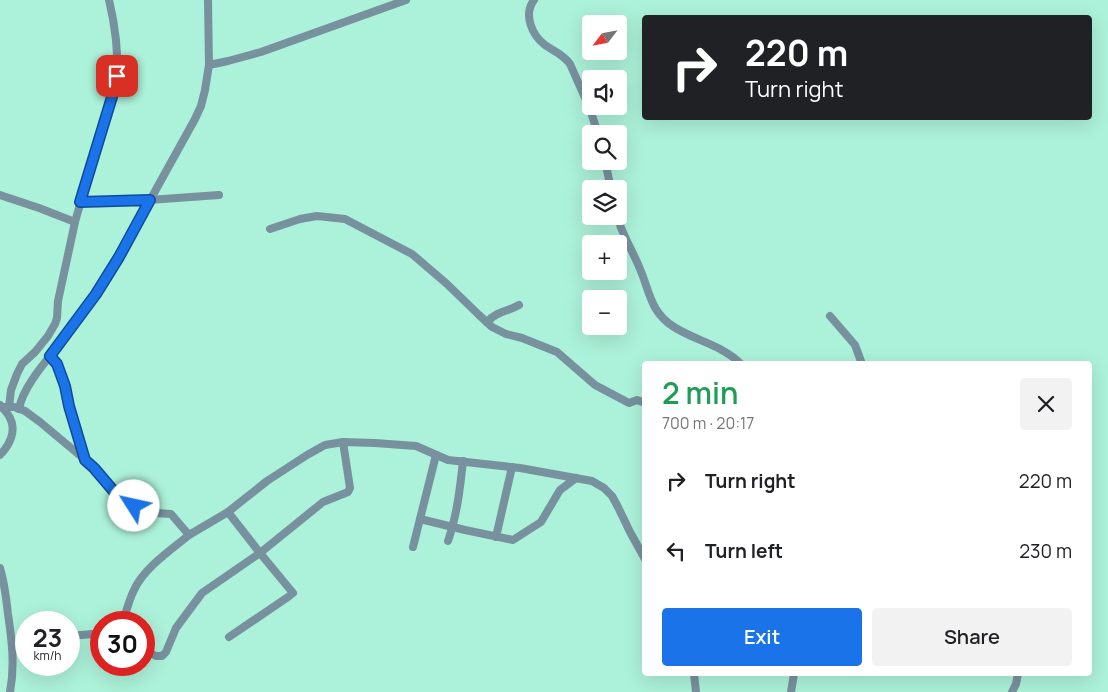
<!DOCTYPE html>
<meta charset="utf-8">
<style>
body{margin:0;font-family:Manrope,sans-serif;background:#f2f2f2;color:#202124;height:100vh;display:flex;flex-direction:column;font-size:19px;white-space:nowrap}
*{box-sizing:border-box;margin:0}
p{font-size:16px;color:#757577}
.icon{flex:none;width:28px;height:28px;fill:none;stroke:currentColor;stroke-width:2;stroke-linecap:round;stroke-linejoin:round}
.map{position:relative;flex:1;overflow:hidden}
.side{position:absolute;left:642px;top:361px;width:450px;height:315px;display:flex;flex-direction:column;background:#fff;border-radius:5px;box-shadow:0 5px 20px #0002}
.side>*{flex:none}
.top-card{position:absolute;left:642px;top:15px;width:450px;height:105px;border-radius:5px;box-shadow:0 5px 20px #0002;background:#202124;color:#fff;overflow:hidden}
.needle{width:32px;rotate:238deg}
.buttons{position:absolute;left:582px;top:15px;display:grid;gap:10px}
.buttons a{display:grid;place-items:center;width:45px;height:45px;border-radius:5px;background:#fff;box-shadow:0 5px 20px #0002;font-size:25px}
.speed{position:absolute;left:15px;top:611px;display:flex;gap:10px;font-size:25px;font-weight:700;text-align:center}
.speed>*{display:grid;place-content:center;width:65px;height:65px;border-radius:50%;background:#fff;box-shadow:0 5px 20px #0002;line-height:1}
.speed small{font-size:12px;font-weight:400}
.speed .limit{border:8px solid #d22;background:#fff;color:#111}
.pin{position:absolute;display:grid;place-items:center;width:42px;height:42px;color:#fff;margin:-21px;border-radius:10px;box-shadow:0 2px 8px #0006}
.me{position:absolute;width:55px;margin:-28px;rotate:305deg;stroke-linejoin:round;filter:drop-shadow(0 0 4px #0008)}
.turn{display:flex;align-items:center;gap:18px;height:105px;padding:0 20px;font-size:22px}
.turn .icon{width:65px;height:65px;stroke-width:2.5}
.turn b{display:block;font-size:35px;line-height:42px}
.round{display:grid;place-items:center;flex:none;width:52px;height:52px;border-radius:5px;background:#f2f2f2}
.head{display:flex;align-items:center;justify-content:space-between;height:85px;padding:0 20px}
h1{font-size:30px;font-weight:600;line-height:38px;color:#1e9e55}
.action{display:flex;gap:10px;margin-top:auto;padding:10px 20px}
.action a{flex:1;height:58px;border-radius:5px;background:#1a73e8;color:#fff;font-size:20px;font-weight:600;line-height:58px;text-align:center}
.action a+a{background:#f2f2f2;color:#202124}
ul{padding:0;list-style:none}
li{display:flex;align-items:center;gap:15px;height:70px;padding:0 20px}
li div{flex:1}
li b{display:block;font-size:19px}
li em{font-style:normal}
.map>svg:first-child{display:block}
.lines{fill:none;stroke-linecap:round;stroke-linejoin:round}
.minor{stroke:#78919e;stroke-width:8}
.route-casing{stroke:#114b97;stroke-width:12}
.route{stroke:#1a73e8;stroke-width:9}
</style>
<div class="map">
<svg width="1108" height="692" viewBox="0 0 1108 692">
<rect width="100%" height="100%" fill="#acf1d9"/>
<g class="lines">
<g class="minor">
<path d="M534,0C523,15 532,35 545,45C555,52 563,54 570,64L590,109L598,134"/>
<polyline points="209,65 228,61 261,52 406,0"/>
<polyline points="605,161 611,189"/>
<polyline points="0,195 39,208 75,222"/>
<polyline points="80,202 149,200 219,195"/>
<path d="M617,216C622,235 633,251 640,269C650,292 650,312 674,327C696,341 722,345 741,364"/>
<polyline points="270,229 300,219 317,216 345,219 412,254 447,284 479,315 492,327 506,334 522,338 557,352 595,385 629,403 637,400 645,403"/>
<polyline points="830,316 855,345 862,364"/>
<path d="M487,322C497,311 507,312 519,305"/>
<path d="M50,356C62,370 64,389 69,407C74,424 80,442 85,459"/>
<path d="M0,405C3,409 8,413 10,418C17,431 9,446 0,455"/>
<polyline points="1,407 14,407 25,411 40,422 95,468 117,495 125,502 156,513 171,514 189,535 228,512 267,481 307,455 325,445 343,442 375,443 416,446 448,460 520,468 592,481 604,488 612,496 618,507 630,532 645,559"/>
<polyline points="9,407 11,390 17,374 22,364 35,352 48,336 55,324 57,318 58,301 75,222 96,148 115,87 117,55 116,40 113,19 109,0"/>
<path d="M19,409C23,386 48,359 62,341C77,320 93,299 107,278L195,119L201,106L205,90L209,65L208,0"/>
<polyline points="228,512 260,553 293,593 288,597 229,637"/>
<polyline points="420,519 465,530 513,540 541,522 560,490 576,478"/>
<polyline points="496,537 512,467"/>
<path d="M448,541C457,515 460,489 463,461"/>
<polyline points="413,547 436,455"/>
<path d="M0,568C5,585 6,597 8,614C12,641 15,665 10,692"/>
<path d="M123,622C126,612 129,600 134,590C144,568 171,550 189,535"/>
<polyline points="69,636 93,634 101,636"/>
<polyline points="13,648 26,645"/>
<polyline points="144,650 156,656 162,656 166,652 176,628 202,593 260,553 323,502 348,492 350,488 343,442"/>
<polyline points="694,674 696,692"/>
<polyline points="791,692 794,674"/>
<polyline points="1012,692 1016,684 1018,674"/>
</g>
</g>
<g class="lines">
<defs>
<polyline id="route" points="117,76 115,87 80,202 150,200 119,257 96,294 50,356 57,364 65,386 69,406 85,460 94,468 117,495 125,502 134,506"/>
</defs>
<use href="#route" class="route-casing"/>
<use href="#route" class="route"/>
</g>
</svg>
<div class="buttons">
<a><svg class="needle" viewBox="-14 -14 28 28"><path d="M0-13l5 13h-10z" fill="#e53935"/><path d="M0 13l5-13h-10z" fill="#757577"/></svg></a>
<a><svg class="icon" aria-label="sound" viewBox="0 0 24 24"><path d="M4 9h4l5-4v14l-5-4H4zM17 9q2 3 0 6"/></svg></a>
<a><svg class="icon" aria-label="search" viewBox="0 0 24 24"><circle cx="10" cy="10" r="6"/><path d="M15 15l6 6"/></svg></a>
<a><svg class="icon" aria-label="layers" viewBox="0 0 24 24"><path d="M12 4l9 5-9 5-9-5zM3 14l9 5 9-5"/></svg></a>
<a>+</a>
<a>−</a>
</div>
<div class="speed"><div>23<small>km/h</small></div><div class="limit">30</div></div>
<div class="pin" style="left:117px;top:76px;background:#d93025"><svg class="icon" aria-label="arrive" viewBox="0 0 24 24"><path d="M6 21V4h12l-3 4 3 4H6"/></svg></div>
<svg class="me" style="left:134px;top:506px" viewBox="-20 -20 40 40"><circle r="19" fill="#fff"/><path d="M0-13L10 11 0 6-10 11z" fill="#1a73e8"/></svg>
<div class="top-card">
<div class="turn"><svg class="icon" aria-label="right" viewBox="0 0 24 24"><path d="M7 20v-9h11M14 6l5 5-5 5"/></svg><div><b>220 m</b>Turn right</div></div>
</div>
<section class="side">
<div class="head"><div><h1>2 min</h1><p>700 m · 20:17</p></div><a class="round"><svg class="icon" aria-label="close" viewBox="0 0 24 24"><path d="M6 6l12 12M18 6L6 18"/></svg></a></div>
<ul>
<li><svg class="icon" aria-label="right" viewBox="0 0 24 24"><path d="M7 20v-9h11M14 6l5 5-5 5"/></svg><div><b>Turn right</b></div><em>220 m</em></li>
<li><svg class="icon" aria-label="left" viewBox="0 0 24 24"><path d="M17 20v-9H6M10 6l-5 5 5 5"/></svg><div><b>Turn left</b></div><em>230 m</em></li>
</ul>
<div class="action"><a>Exit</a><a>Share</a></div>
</section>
</div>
